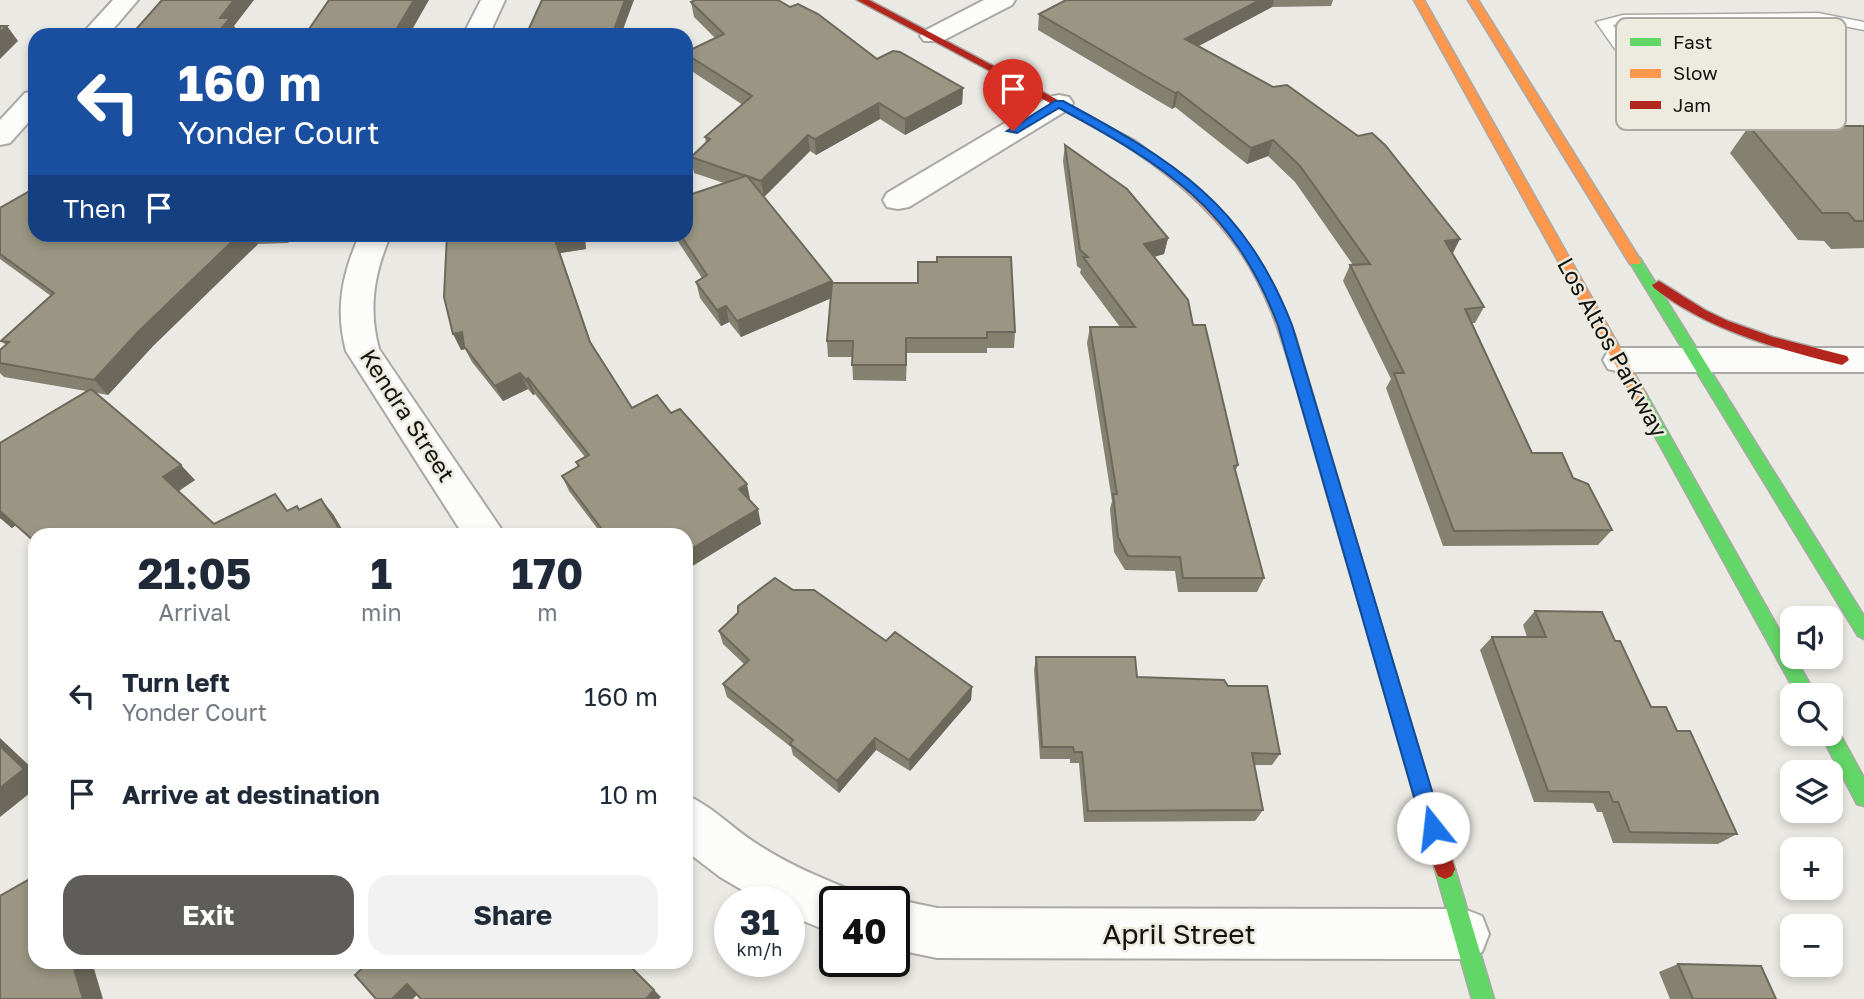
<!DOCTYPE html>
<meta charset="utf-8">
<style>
body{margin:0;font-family:"Golos Text",sans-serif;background:#f2f2f3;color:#1f2937;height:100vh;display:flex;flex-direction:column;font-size:26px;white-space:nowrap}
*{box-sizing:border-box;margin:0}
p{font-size:23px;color:#747a83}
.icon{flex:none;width:38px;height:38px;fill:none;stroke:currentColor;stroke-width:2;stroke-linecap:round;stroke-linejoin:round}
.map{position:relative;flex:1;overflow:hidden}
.drawer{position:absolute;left:28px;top:528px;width:665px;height:441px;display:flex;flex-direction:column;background:#fff;border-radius:21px;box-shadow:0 4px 10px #0003}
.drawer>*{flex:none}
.top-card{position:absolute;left:28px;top:28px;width:665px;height:214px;border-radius:21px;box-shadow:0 4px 10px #0003;background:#1a4fa0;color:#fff;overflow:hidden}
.tools{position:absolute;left:1780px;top:606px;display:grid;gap:14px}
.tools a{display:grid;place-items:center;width:63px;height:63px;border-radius:14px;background:#fff;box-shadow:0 4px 10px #0003;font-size:35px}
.speed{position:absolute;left:714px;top:886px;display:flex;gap:14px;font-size:35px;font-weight:700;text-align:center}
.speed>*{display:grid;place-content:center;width:91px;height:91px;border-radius:50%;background:#fff;box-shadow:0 4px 10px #0003;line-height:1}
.speed small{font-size:18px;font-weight:400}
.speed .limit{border:4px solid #111;border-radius:10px;background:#fff;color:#111}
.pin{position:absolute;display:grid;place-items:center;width:60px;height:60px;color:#fff;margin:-72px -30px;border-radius:50% 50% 50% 0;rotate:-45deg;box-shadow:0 0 7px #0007}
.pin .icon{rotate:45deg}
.me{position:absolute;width:77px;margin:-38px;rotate:344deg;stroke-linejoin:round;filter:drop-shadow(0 0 5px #0008)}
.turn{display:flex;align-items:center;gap:24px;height:147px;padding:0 35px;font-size:32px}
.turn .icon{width:91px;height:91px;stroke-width:2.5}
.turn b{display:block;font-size:49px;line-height:60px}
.then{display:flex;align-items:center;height:66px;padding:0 35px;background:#0003;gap:14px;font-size:26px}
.eta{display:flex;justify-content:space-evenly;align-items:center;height:119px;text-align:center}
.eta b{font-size:42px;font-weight:700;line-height:49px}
.primary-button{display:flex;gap:14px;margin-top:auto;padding:14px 35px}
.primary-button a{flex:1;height:80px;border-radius:21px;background:#5e5d59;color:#fff;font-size:28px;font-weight:700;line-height:80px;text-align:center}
.primary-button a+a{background:#f2f2f3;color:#1f2937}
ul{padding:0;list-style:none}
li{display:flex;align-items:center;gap:21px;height:98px;padding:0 35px}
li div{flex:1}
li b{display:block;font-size:26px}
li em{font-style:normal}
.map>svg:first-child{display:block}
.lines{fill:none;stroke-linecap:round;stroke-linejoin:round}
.lane-casing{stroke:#a9a8a4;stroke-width:3}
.street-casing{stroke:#a9a8a4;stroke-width:4}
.fast-casing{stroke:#a9a8a4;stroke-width:3}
.slow-casing{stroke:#a9a8a4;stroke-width:3}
.jam-casing{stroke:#a9a8a4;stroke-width:3}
.lane{fill:#fcfcfb;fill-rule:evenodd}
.street{fill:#fcfcfb;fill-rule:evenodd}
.fast{fill:#63d668;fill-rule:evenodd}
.slow{fill:#ff974d;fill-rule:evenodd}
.jam{fill:#b3261e;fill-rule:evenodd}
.wall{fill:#848171}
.shaded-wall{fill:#6c695c}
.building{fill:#9a9683;stroke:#6c695c;stroke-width:2}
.route{fill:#1a73e8;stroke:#114b97;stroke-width:2}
.labels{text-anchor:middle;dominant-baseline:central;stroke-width:5;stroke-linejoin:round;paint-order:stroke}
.street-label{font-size:23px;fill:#12120e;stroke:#edebe0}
.near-street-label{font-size:28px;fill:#12120e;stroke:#edebe0}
.key{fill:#edebe0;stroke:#abaaa1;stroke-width:2}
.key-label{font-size:19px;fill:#12120e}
</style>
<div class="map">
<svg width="1864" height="999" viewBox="0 0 1864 999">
<rect width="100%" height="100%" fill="#eae9e3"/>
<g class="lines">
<defs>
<path id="lane" d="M1818,13L1864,22V30L1818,21L1693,24L1786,131V139H1774L1734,91L1644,90L1596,22L1623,15ZM1623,23L1678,24L1726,81L1655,82L1613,25Z"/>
<g id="street">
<polygon points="113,0 138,0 108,35 81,35"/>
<polygon points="481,0 505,0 489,35 463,35"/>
<polygon points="984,0 1015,0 1012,5 942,41 924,41 920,36 924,31"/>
<polygon points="35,91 35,115 10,143 0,145 0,120 25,93"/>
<polygon points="1059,95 1069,97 1073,103 1069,109 909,207 898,209 887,207 883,200 887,193 1049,97"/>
<path d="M360,234H391C374,273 368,308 379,349L506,536H464L346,351C335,309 342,274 360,234Z"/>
<polygon points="1620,348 1864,348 1864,372 1620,372 1608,369 1603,360 1608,351"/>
<path d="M686,795C712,806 731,827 754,842C785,863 819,877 853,891L857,901H835V934L789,915V901H761L720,877L686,851Z"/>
<polygon points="894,899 937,908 1464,909 1482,916 1489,934 1482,952 1464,959 937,958 894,949 894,901 888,901"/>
</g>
<g id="fast">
<polygon points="1635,257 1640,258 1864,616 1864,639 1858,636 1629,261"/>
<polygon points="1640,391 1645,392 1816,695 1797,695 1633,396"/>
<polygon points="1830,725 1836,727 1864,778 1864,806 1857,804 1820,733 1830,733"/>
<polygon points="1445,859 1452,862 1455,869 1494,999 1472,999 1435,869 1438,862"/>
</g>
<g id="slow">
<polygon points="1414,0 1424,0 1647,396 1645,400 1635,400"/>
<polygon points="1468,0 1478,0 1641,261 1640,264 1630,264"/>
<path d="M1099,122L1134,140L1190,181L1237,229L1259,260L1276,290L1295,335L1372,594L1370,599L1364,601L1358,599L1356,594C1338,534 1321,474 1304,414C1285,350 1270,287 1227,234C1191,189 1145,156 1095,127V123Z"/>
</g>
<g id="jam">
<polygon points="857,0 869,0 1105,125 1095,127"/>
<path d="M1659,281L1705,310L1728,321L1773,337L1847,356L1849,360L1842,365C1775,348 1710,331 1654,288L1652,285Z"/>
<polygon points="1364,587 1370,589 1372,594 1455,869 1452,876 1445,879 1438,876 1435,869 1356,594 1358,589"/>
</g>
</defs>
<use href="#lane" class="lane-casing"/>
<use href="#street" class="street-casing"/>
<use href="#fast" class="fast-casing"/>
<use href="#slow" class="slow-casing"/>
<use href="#jam" class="jam-casing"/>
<use href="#lane" class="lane"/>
<use href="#street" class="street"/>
<use href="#fast" class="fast"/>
<use href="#slow" class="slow"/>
<use href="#jam" class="jam"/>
</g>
<g class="wall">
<polygon points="1066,0 1333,0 1331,6 1272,7 1198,46 1452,254 1484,307 1475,323 1472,323 1532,453 1573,478 1612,530 1598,545 1443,546 1386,388 1391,379 1343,281 1350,265 1353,265 1295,182 1268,156 1247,164 1175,107 1172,109 1038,30 1039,14"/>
<polygon points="691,2 877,59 963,88 962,104 905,135 880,119 816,155 810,151 764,197 832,281 832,283 1015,332 1014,348 987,348 987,353 907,353 906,381 853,380 852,357 828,357 827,341 831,298 741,337 729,322 721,326 700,298 696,282 702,278 677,240 675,234 686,234 724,183 694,173 691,157 706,143 705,137 743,105 687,68 686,52 715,38 694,17"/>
<polygon points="1749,126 1864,126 1864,248 1831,249 1824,241 1798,240 1730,153"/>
<polygon points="1065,145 1168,238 1164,254 1154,257 1193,325 1238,465 1235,472 1264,578 1257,592 1178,592 1175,571 1125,570 1114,552 1110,509 1112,501 1087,343 1090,327 1120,327 1080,273 1081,269 1077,266 1063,161"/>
<polygon points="0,208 35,234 293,234 288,243 258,244 153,346 108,395 97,393 195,480 179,491 214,524 299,510 333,514 346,536 35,536 16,525 12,528 0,518 0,443 86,391 4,377 0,373 0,350 6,345 1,341 51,296 0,259"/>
<polygon points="447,234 586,249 560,253 591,343 632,408 671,413 750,499 749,500 761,524 686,536 603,536 569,491 562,476 578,467 576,462 585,457 535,394 533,395 528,389 503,401 472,362 465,349 461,350"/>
<polygon points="793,590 972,687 971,700 910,771 876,750 839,793 793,755 791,747 727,697 723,684 744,664 723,644 719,631"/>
<polygon points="1535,611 1615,641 1651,707 1677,731 1737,834 1718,844 1613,843 1602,812 1597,812 1593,803 1534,802 1480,650 1492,637 1527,637 1523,625"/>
<polygon points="1036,657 1137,677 1280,754 1272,765 1254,765 1263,810 1255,821 1084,822 1079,763 1070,763 1070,759 1040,759 1034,670"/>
<polygon points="1678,964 1776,999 1670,999 1659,972"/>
</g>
<g class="shaded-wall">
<polygon points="234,0 254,0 234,26 239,33 237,35 216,35 220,18"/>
<polygon points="414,0 429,0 409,35 393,35"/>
<polygon points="625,0 634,0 621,35 612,35"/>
<polygon points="1260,0 1274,0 1272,7 1182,55 1185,39"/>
<polygon points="7,26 18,41 0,59 0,32"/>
<polygon points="963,88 962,104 905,135 905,119"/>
<polygon points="1178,92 1175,107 1172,109 1175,93"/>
<polygon points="879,103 880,119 816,155 815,139"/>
<polygon points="808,135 810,151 764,197 761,181"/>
<polygon points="1273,140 1268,156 1247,164 1251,148"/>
<polygon points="240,234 252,234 258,244 153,346 108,395 94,380 139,331"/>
<polygon points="283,234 293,234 288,243"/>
<polygon points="573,234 585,234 586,249 560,253 554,237"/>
<polygon points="1168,238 1164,254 1141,260 1144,244"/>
<polygon points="1460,239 1452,255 1445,241"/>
<polygon points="832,281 834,297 741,337 737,321"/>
<polygon points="726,306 729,322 721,326 717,310"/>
<polygon points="462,332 470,348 461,350 453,334"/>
<polygon points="520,373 528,389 503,401 495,386"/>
<polygon points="528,378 535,394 533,395 526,380"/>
<polygon points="181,465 195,480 178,491 163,477"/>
<polygon points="747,484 750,499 742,504 739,489"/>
<polygon points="321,499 333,514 346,536 335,536"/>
<polygon points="758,509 761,524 686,570 686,552"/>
<polygon points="0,511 17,524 12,528 0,518"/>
<polygon points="972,687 971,700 910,771 909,760"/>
<polygon points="0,738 35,771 35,789 0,817"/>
<polygon points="875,738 876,750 839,793 837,781"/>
<polygon points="72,962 92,962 103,999 83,999"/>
<polygon points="407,984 421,991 413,999 392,999"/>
<polygon points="654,990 661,997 659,999 646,999"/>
</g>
<g class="building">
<polygon points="162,0 234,0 220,18 230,18 216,35 131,35"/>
<polygon points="329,0 414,0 393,35 305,35"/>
<polygon points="542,0 625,0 612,35 526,35"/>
<polygon points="695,0 778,0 790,7 798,4 818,14 877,59 893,51 900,52 963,88 905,119 879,103 815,139 808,135 761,181 747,176 832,281 737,321 726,306 717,310 696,282 707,275 680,234 686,234 686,196 746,176 691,157 710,139 705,137 752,96 686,54 686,52 724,34 691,2"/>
<polygon points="1066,0 1260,0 1185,39 1273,87 1287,85 1358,136 1372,133 1385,145 1460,239 1445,241 1484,307 1465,309 1532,453 1562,453 1573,478 1588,484 1612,530 1454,531 1394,373 1404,373 1350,265 1370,264 1300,166 1273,140 1251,148 1178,92 1175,93 1039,14"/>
<polygon points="0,26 7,26 0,32"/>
<polygon points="1749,126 1864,126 1864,221 1855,221 1848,213 1822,213"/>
<polygon points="1065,145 1127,189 1168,238 1144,244 1188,300 1193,325 1205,325 1238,465 1234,466 1264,578 1183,578 1180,557 1128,556 1118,537 1113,494 1117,494 1090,327 1135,327 1083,257 1088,257 1080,250"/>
<polygon points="35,188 35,234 240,234 139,331 94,380 0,363 0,350 9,342 1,341 54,293 0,254 0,208"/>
<polygon points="447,234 573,234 554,237 590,342 632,408 657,395 671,413 680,409 747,484 739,489 758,509 686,552 686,536 607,536 562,476 579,466 576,462 589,455 528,378 526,380 520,373 495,386 464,346 462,332 453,334 444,297"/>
<polygon points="937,257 1011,257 1015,332 987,332 987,338 906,338 906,365 852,365 853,341 827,341 832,283 918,283 918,262 937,262"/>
<polygon points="91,389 181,465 163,477 214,524 275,494 287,511 297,506 299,510 321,499 341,532 335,536 128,536 127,532 122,536 35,536 35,542 0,511 0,443"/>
<polygon points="775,578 793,590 814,590 886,641 895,632 972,687 909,760 875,738 837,781 790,744 793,740 723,684 749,660 719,631 738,613 738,606"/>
<polygon points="1535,611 1602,612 1615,641 1620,641 1651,707 1666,707 1677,731 1690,731 1737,834 1630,832 1618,802 1613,802 1609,792 1548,791 1492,637 1546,637"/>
<polygon points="1036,657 1135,657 1137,677 1224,680 1228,686 1267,686 1280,754 1252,753 1263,810 1088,811 1082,752 1074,752 1073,747 1042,747"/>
<polygon points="0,746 24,769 0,788"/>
<polygon points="35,876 35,962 72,962 83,999 0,999 0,896"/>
<polygon points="369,962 626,962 654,990 646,999 421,999 407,984 392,999 376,999 355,975"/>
<polygon points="1678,964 1761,966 1776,999 1693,999"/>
</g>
<path class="route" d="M1055,101H1063C1174,161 1244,203 1292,325L1443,828L1440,835L1433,838L1426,835L1423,828L1278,325C1233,207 1166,166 1059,108L1017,133L1007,131Z"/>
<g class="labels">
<g class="street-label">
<text transform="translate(1613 347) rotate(61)">Los Altos Parkway</text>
<text transform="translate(408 415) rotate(57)">Kendra Street</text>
</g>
<g class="near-street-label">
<text x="1179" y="933">April Street</text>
</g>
</g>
<rect x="1616" y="18" width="230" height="112" rx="10" class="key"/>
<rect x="1630" y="38" width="31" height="8" fill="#63d668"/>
<rect x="1630" y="69" width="31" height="9" fill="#ff974d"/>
<rect x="1630" y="101" width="31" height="8" fill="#b3261e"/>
<g class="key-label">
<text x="1673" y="49">Fast</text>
<text x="1673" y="80">Slow</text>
<text x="1673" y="112">Jam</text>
</g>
</svg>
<div class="tools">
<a><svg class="icon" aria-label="sound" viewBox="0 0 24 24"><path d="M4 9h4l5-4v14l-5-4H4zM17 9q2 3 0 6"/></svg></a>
<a><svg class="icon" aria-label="search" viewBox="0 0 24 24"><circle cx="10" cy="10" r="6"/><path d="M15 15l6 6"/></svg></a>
<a><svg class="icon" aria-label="layers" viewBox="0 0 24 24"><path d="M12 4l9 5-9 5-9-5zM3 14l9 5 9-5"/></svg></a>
<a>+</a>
<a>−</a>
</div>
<div class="speed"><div>31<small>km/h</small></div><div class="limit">40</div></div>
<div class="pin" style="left:1013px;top:131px;background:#d93025"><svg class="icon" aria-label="arrive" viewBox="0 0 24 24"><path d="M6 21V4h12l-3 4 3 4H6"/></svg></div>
<svg class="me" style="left:1433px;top:828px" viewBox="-20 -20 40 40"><circle r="19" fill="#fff"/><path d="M0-13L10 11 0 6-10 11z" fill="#1a73e8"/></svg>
<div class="top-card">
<div class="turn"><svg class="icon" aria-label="left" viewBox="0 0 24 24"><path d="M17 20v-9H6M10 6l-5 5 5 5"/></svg><div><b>160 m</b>Yonder Court</div></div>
<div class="then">Then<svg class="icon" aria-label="arrive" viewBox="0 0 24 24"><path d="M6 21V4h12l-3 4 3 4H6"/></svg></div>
</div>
<section class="drawer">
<div class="eta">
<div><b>21:05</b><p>Arrival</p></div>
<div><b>1</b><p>min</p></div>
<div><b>170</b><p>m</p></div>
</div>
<ul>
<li><svg class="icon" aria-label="left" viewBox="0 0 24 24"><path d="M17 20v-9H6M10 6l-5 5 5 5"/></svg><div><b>Turn left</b><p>Yonder Court</p></div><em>160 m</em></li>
<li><svg class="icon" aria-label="arrive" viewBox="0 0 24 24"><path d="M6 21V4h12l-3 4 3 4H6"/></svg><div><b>Arrive at destination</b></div><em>10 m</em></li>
</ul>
<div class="primary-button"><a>Exit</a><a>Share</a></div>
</section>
</div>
